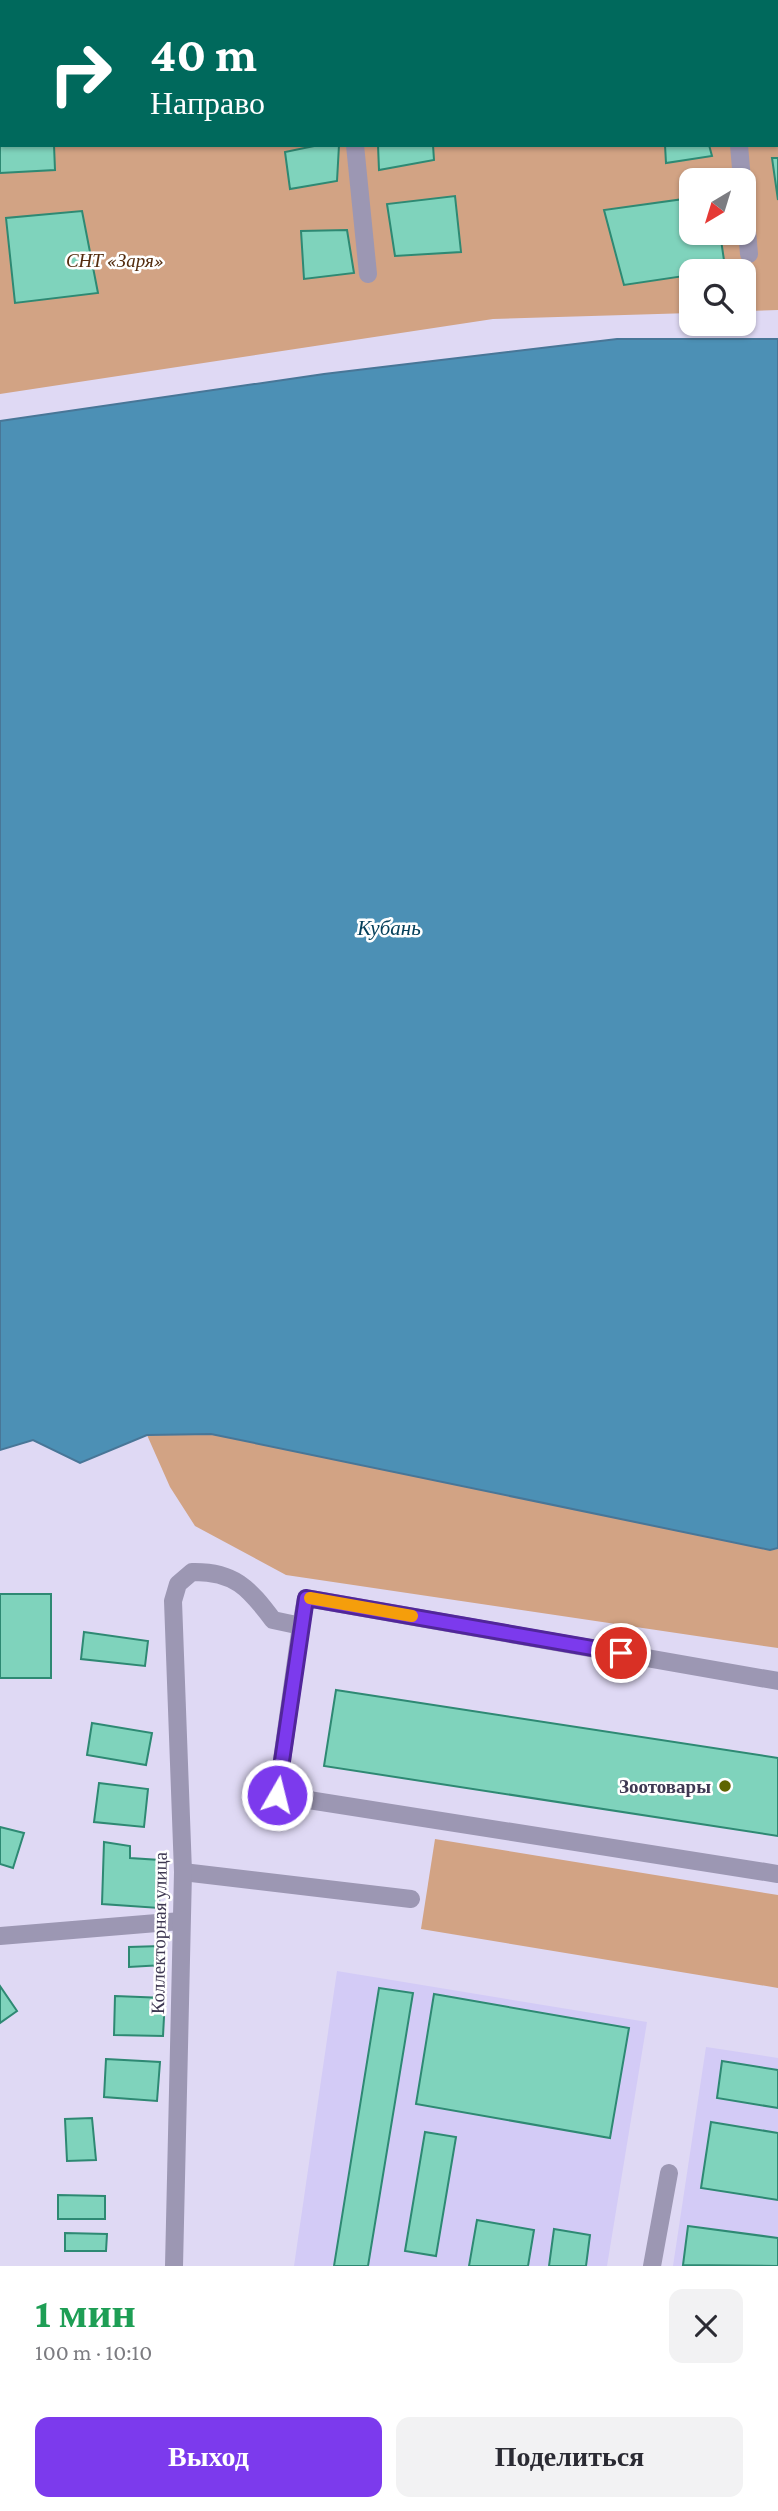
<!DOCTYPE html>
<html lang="ru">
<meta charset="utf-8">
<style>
body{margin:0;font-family:"Crimson Pro",serif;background:#f2f2f3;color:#2b2b33;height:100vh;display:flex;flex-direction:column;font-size:26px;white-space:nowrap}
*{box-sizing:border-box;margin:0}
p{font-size:23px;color:#7c7c81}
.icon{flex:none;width:38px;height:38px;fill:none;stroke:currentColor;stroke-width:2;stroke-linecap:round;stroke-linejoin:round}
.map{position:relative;height:2266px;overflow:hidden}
.sheet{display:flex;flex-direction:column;background:#fff;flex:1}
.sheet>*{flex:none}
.top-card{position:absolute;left:0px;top:0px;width:779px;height:147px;box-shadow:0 2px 5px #0004;background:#00695c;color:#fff;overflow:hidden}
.needle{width:46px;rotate:218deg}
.buttons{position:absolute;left:679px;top:168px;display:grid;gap:14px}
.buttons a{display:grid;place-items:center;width:77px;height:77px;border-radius:14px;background:#fff;box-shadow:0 2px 5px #0004;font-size:35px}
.pin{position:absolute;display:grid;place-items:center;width:60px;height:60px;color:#fff;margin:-30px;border:4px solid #fff;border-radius:50%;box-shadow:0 2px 7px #0007}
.me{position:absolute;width:77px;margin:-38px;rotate:8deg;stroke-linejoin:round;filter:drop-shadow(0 0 5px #0008)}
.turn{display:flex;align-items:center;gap:24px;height:147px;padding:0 35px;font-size:32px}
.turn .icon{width:91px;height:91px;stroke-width:2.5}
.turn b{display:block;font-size:49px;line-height:60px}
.round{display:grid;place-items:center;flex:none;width:74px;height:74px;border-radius:14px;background:#f2f2f3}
.headline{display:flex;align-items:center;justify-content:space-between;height:119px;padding:0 35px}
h1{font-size:42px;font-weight:700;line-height:52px;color:#1e9e55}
.primary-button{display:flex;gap:14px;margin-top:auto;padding:14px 35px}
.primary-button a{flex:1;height:80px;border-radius:14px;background:#7c3aed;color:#fff;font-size:28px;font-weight:700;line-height:80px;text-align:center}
.primary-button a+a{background:#f2f2f3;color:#2b2b33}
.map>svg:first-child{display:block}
.built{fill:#d3cbf6}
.green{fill:#d2a384;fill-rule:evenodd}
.water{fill:#4c90b5;stroke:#487697;stroke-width:2}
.building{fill:#7fd3bc;stroke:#2e8973;stroke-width:2}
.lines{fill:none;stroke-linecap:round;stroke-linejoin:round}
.service{stroke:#9c97b3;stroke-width:18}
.minor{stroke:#9c97b3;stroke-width:18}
.route-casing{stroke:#51269a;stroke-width:18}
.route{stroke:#7c3aed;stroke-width:12}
.slow{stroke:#f59e0b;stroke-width:12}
.poi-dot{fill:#5e6502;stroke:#fff;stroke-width:2.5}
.labels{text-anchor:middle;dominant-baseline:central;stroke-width:5;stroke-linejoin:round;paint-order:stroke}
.park-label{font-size:19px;font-style:italic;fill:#542d0f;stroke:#fff}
.poi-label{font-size:19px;font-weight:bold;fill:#3e3852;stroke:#fff;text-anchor:end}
.street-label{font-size:19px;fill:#3e3852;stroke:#fff}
.water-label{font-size:21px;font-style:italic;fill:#05405b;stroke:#fff}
</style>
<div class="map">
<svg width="778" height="2266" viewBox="0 0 778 2266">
<rect width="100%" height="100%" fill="#dfd9f4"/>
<g class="built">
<polygon points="337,1971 647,2022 607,2266 294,2266"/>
<polygon points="706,2047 778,2058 778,2266 673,2266"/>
</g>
<g class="green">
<path d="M0,0H778V310L744,311V271H691V313L493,319L0,394ZM2,2H777V145H2ZM691,180H744V233H691Z"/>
<polygon points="211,1434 770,1550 778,1549 778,1648 286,1575 195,1526 170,1487 147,1435"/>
<polygon points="435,1839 778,1895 778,1988 421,1929"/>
</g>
<polygon class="water" points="617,339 778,339 778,1548 770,1550 211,1434 147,1435 80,1463 33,1440 0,1450 0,421 324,374"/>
<g class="building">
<polygon points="0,0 40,0 41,2 2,2 0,20"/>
<polygon points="407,0 467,0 468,2 407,2"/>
<rect x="661" y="0" width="45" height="2"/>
<polygon points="0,57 2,57 0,119"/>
<polygon points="0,143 2,145 54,145 55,170 0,173"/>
<polygon points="319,145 339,145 337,181 290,189 285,152"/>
<polygon points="378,145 433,145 434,160 379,170"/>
<polygon points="665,145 709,145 712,156 666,163"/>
<polygon points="772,158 778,158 778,200"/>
<polygon points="455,196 461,252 395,256 387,204"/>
<polygon points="691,198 691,233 720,233 725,267 720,271 691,271 691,275 624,285 604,210"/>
<polygon points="82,211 98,293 15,303 6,218"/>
<polygon points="347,230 354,273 304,279 301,231"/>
<rect x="0" y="1594" width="51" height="84"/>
<polygon points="84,1632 148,1641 145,1666 81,1659"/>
<polygon points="336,1690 778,1758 778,1836 324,1766"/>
<polygon points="92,1723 152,1733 146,1765 87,1755"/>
<polygon points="99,1783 148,1789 144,1827 94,1822"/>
<polygon points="0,1827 24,1833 13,1868 0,1864"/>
<polygon points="104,1842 130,1846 130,1858 160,1860 159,1908 102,1904"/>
<polygon points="161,1946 163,1965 129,1967 129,1947"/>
<polygon points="0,1986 17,2011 0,2023"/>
<polygon points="379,1988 413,1993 368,2266 334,2266"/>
<polygon points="434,1994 629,2028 610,2138 416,2104"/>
<polygon points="115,1996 165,1998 163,2036 114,2035"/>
<polygon points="106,2059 160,2062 157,2101 104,2097"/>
<polygon points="722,2061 778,2070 778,2108 717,2098"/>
<polygon points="92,2118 96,2160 67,2161 65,2119"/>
<polygon points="711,2122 778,2133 778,2200 701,2188"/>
<polygon points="425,2132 456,2137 436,2256 405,2251"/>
<polygon points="58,2195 105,2196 105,2219 58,2219"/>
<polygon points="477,2220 534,2230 528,2266 469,2266"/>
<polygon points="688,2226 778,2238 778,2266 683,2265"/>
<polygon points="554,2229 590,2235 586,2266 549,2266"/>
<polygon points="65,2233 107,2234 106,2251 65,2251"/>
</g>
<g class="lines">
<g class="service">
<polyline points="301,1626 277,1795 778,1874"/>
<polyline points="183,1872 411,1899"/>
</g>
<g class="minor">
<polyline points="341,0 341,2"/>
<polyline points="725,0 726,2"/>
<polyline points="355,145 368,274"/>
<polyline points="739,145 742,180"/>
<polyline points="744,197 749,254"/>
<polyline points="0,1936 181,1921"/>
<path d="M174,2266L183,1872L173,1601L178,1584L192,1572C234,1571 249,1588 273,1620L301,1626L306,1598L778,1681"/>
<polyline points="652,2266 669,2173"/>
</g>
</g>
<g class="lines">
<defs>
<polyline id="route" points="277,1795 306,1598 621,1653"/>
</defs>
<use href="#route" class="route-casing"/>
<use href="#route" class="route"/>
<polyline class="slow" points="310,1598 412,1616"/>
</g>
<circle class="poi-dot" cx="725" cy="1786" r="7"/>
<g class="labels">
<g class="park-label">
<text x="115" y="260">СНТ «Заря»</text>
</g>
<g class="poi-label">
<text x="711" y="1786">Зоотовары</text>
</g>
<g class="street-label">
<text transform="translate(159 1933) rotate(-89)">Коллекторная улица</text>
</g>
<g class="water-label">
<text x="389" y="928">Кубань</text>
</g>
</g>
</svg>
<div class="buttons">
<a><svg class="needle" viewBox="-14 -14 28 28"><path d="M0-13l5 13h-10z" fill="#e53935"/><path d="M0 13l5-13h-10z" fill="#7c7c81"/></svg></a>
<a><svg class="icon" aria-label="search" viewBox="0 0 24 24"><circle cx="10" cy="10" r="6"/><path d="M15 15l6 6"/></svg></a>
</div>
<div class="pin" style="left:621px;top:1653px;background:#d93025"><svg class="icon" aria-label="arrive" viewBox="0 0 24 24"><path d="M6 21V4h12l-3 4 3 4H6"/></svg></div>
<svg class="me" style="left:277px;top:1795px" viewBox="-20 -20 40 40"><circle r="17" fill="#7c3aed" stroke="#fff" stroke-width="3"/><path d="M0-11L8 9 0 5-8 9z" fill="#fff"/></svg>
<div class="top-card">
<div class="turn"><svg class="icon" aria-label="right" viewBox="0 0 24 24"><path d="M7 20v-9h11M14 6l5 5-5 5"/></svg><div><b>40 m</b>Направо</div></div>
</div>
</div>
<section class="sheet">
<div class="headline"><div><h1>1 мин</h1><p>100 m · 10:10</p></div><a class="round"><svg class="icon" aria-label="close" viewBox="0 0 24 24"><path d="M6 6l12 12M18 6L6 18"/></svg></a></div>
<div class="primary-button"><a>Выход</a><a>Поделиться</a></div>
</section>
